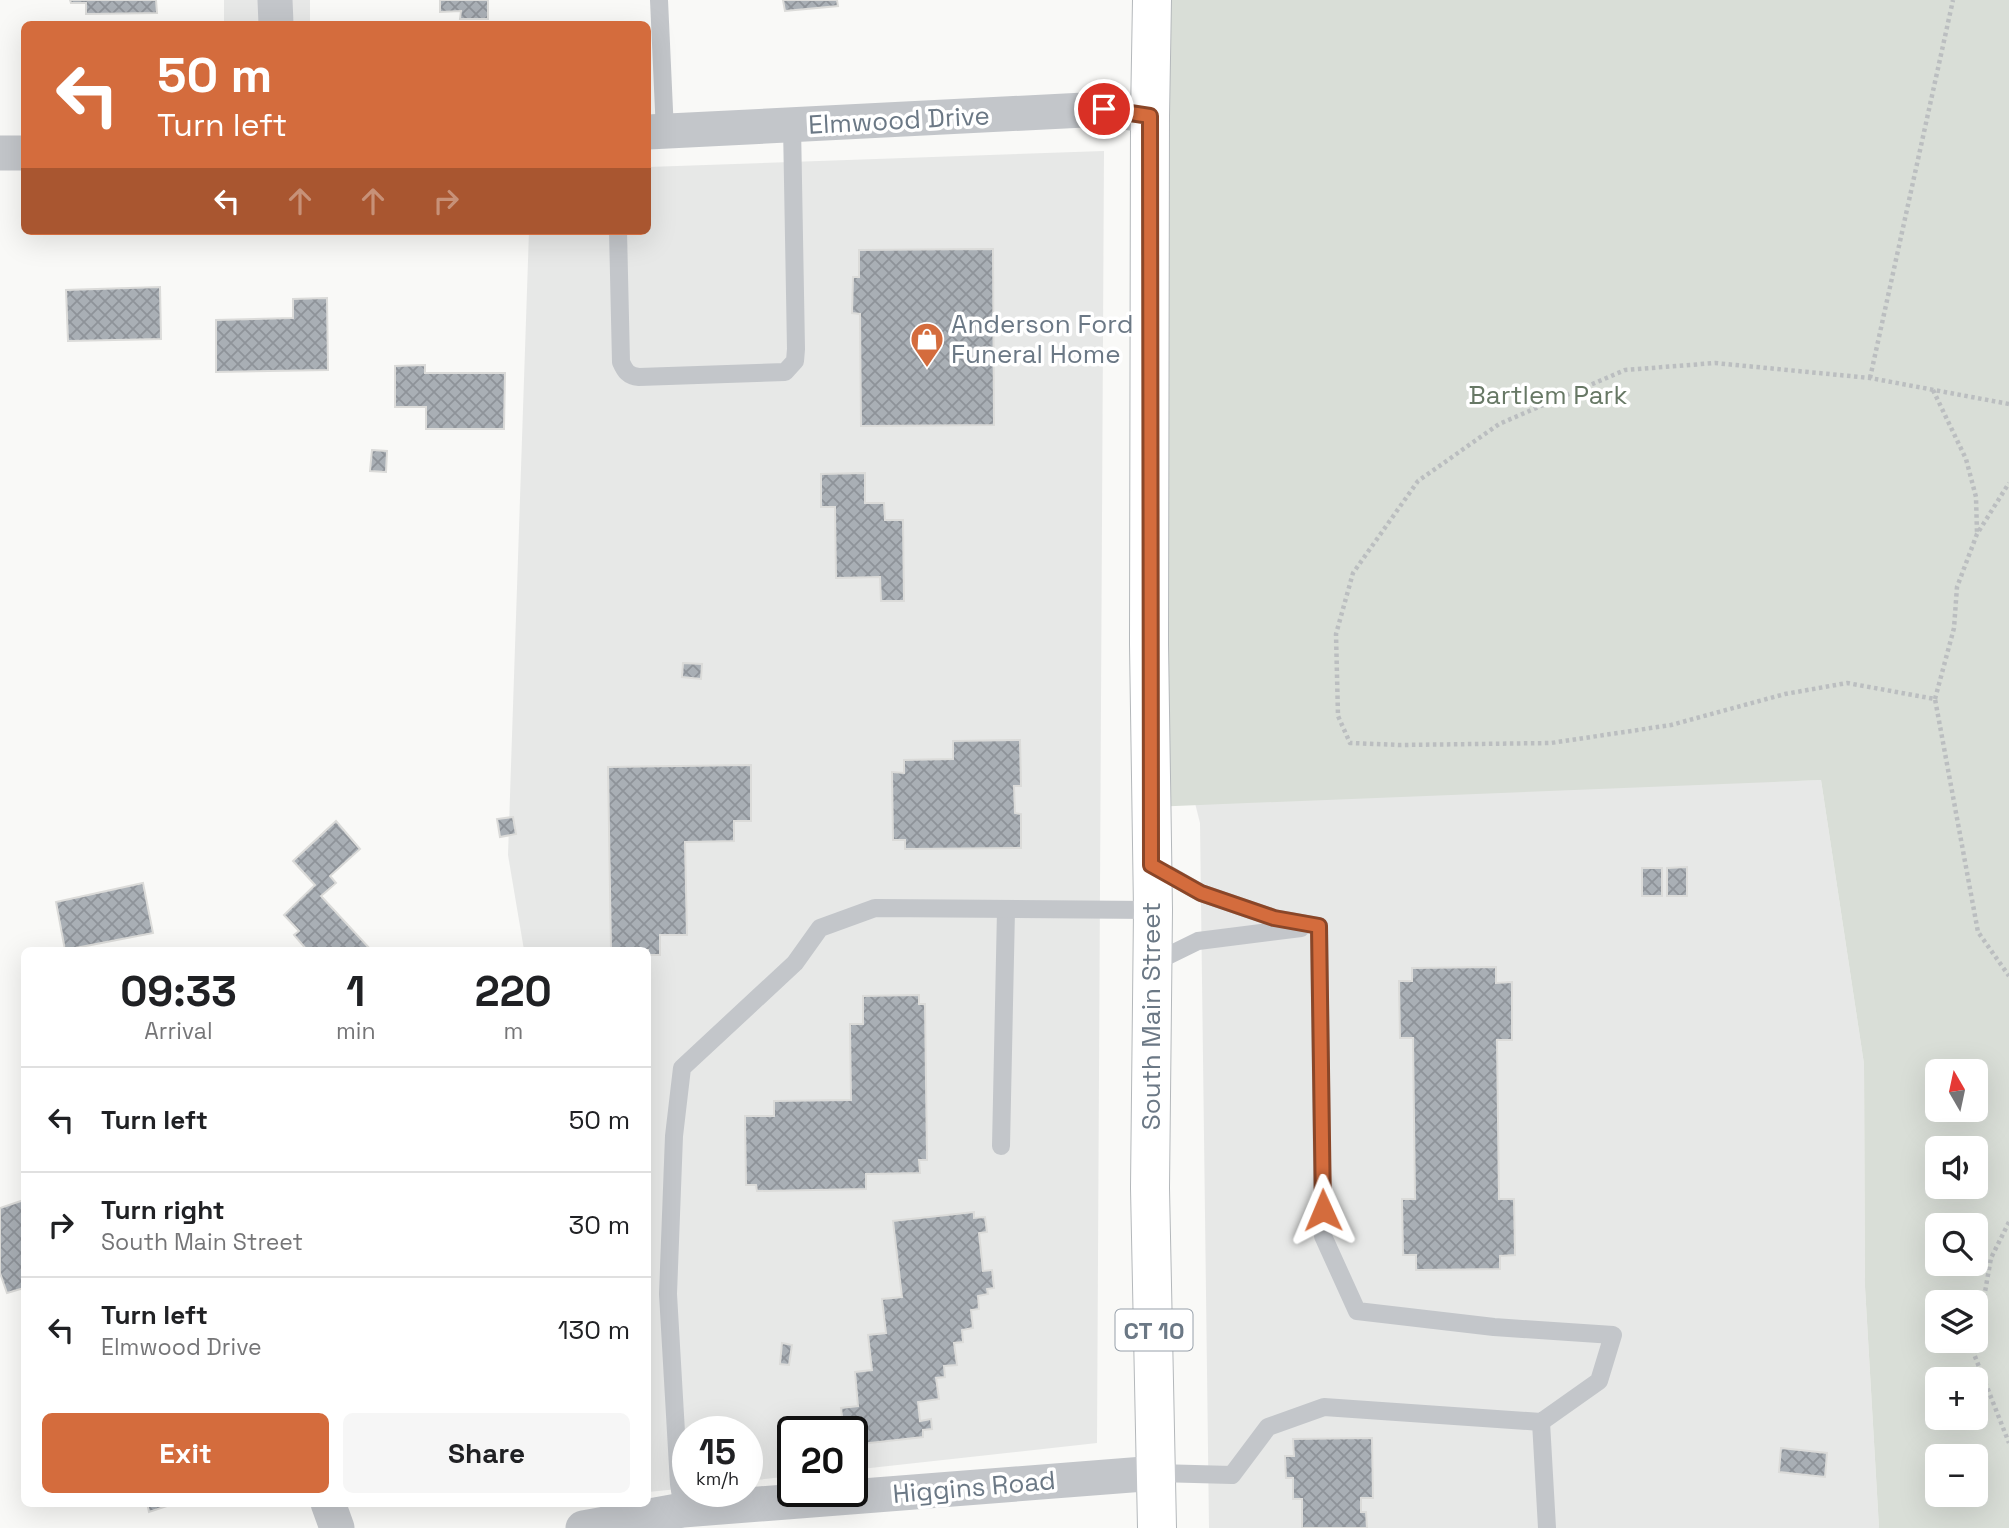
<!DOCTYPE html>
<meta charset="utf-8">
<style>
body{margin:0;font-family:"Space Grotesk",sans-serif;background:#f6f6f6;color:#202124;height:100vh;display:flex;flex-direction:column;font-size:26px;white-space:nowrap}
*{box-sizing:border-box;margin:0}
p{font-size:23px;color:#757577}
.icon{flex:none;width:38px;height:38px;fill:none;stroke:currentColor;stroke-width:2;stroke-linecap:round;stroke-linejoin:round}
.map{position:relative;flex:1;overflow:hidden}
.drawer{position:absolute;left:21px;top:947px;width:630px;height:560px;display:flex;flex-direction:column;background:#fff;border-radius:10px;box-shadow:0 7px 28px #0002}
.drawer>*{flex:none}
.guide{position:absolute;left:21px;top:21px;width:630px;height:214px;border-radius:10px;box-shadow:0 7px 28px #0002;background:#d46c3d;color:#fff;overflow:hidden}
.needle{width:46px;rotate:351deg}
.fabs{position:absolute;left:1925px;top:1059px;display:grid;gap:14px}
.fabs a{display:grid;place-items:center;width:63px;height:63px;border-radius:10px;background:#fff;box-shadow:0 7px 28px #0002;font-size:35px}
.speed{position:absolute;left:672px;top:1416px;display:flex;gap:14px;font-size:35px;font-weight:700;text-align:center}
.speed>*{display:grid;place-content:center;width:91px;height:91px;border-radius:50%;background:#fff;box-shadow:0 7px 28px #0002;line-height:1}
.speed small{font-size:18px;font-weight:400}
.speed .limit{border:4px solid #111;border-radius:10px;background:#fff;color:#111}
.pin{position:absolute;display:grid;place-items:center;width:60px;height:60px;color:#fff;margin:-30px;border:4px solid #fff;border-radius:50%;box-shadow:0 2px 7px #0007}
.me{position:absolute;width:77px;margin:-38px;rotate:359deg;stroke-linejoin:round;filter:drop-shadow(0 0 5px #0008)}
.turn{display:flex;align-items:center;gap:24px;height:147px;padding:0 21px;font-size:32px}
.turn .icon{width:91px;height:91px;stroke-width:2.5}
.turn b{display:block;font-size:49px;line-height:60px}
.lanes{display:flex;align-items:center;height:66px;padding:0 21px;background:#0003;justify-content:center;gap:35px;direction:ltr}
.lanes .off{opacity:.35}
.eta{display:flex;justify-content:space-evenly;align-items:center;height:119px;text-align:center}
.eta b{font-size:42px;font-weight:700;line-height:49px}
.primary-button{display:flex;gap:14px;margin-top:auto;padding:14px 21px}
.primary-button a{flex:1;height:80px;border-radius:10px;background:#d46c3d;color:#fff;font-size:28px;font-weight:700;line-height:80px;text-align:center}
.primary-button a+a{background:#f6f6f6;color:#202124}
ul{padding:0;list-style:none}
li{display:flex;align-items:center;gap:21px;height:105px;padding:0 21px;border-top:2px solid #e0e0e0}
li div{flex:1}
li b{display:block;font-size:26px}
li em{font-style:normal}
.map>svg:first-child{display:block}
.built{fill:#e7e8e7}
.green{fill:#d9ded7;fill-rule:evenodd}
.building{fill:url(#building-cross-hatch);stroke:#dbdbd9;stroke-width:2}
.lines{fill:none;stroke-linecap:round;stroke-linejoin:round}
.trunk-casing{stroke:#b4b8bb;stroke-width:40}
.path{stroke:#bbbec0;stroke-width:4.5;stroke-dasharray:3.5 3.5;stroke-linecap:butt}
.service{stroke:#c3c6ca;stroke-width:18}
.minor{stroke:#c3c6ca;stroke-width:35}
.trunk{stroke:#fff;stroke-width:38}
.route-casing{stroke:#8a4628;stroke-width:18}
.route{stroke:#d46c3d;stroke-width:12}
.labels{text-anchor:middle;dominant-baseline:central;stroke-width:7;stroke-linejoin:round;paint-order:stroke}
.shield{fill:#fff;stroke:#97a0aa;stroke-width:2}
.shield-label{font-size:24px;font-weight:bold;fill:#6b7885}
.street-label{font-size:26px;fill:#6b7885;stroke:#fff}
.poi-label{font-size:26px;fill:#6b7885;stroke:#fff;text-anchor:start}
.park-label{font-size:26px;fill:#677865;stroke:#fff}
</style>
<div class="map">
<svg width="2009" height="1528" viewBox="0 0 2009 1528">
<defs>
<pattern id="building-cross-hatch" width="8" height="8" patternUnits="userSpaceOnUse" patternTransform="scale(1.75)"><rect width="8" height="8" fill="#a9afb5"/><path d="M0 0l8 8M0 8l8-8" fill="none" stroke="#8e9399"/></pattern>
</defs>
<rect width="100%" height="100%" fill="#f9f9f7"/>
<g class="built">
<rect x="224" y="0" width="86" height="24"/>
<polygon points="1104,151 1097,1443 852,1470 852,1432 793,1432 793,1476 747,1481 747,1432 688,1432 688,1488 648,1492 648,950 524,950 508,855 529,231 648,231 648,167"/>
<polygon points="1821,780 1864,1064 1865,1287 1879,1528 1209,1528 1200,823 1194,799"/>
</g>
<path class="green" d="M1152,0H2009V1528H1879L1865,1287L1864,1064L1821,780L1151,807ZM1937,1071H1976V1110H1937ZM1937,1148H1976V1186H1937ZM1937,1225H1976V1264H1937ZM1937,1302H1976V1340H1937ZM1937,1379H1976V1418H1937ZM1937,1456H1976V1494H1937Z"/>
<g class="building">
<polygon points="70,0 156,0 157,13 86,14 86,3 71,3"/>
<polygon points="440,0 488,0 488,19 460,19 461,11 440,12"/>
<polygon points="783,0 837,0 838,6 785,11"/>
<polygon points="993,249 994,425 861,426 860,314 852,313 853,277 859,277 859,250"/>
<polygon points="160,287 161,339 68,341 66,290"/>
<polygon points="327,298 328,370 216,372 216,320 293,318 293,299"/>
<polygon points="425,365 425,373 505,373 504,429 426,429 426,407 395,407 395,366"/>
<polygon points="372,450 387,451 386,472 370,471"/>
<polygon points="865,473 865,503 884,503 885,520 903,520 904,601 881,601 880,577 836,578 835,507 821,507 821,474"/>
<polygon points="683,663 702,664 701,679 682,677"/>
<polygon points="1020,740 1021,786 1014,786 1015,813 1021,814 1021,848 905,849 905,840 893,840 892,772 904,773 904,760 953,759 953,741"/>
<polygon points="751,765 751,821 734,821 734,841 685,842 687,935 660,935 660,955 648,955 648,950 611,950 608,767"/>
<polygon points="513,817 516,834 500,837 497,819"/>
<polygon points="336,821 360,849 330,876 336,883 321,896 371,950 307,950 294,935 299,931 284,915 315,885 293,861"/>
<polygon points="1687,867 1687,896 1667,896 1667,868"/>
<rect x="1642" y="868" width="20" height="28"/>
<polygon points="143,883 153,933 65,950 56,902"/>
<polygon points="1496,967 1496,983 1512,982 1512,1040 1497,1040 1499,1199 1514,1199 1515,1255 1500,1256 1500,1269 1416,1270 1416,1255 1403,1255 1402,1199 1415,1199 1413,1038 1400,1038 1399,981 1412,981 1412,968"/>
<polygon points="919,995 919,1004 925,1004 927,1160 919,1160 920,1173 866,1174 866,1189 757,1191 756,1185 746,1185 745,1116 774,1116 774,1101 851,1100 850,1024 863,1024 863,996"/>
<polygon points="24,1200 24,1288 7,1293 0,1273 0,1208"/>
<polygon points="974,1212 974,1218 985,1217 987,1232 979,1233 983,1271 992,1270 994,1288 987,1289 988,1294 978,1296 979,1309 971,1310 973,1328 962,1330 963,1342 954,1343 957,1365 944,1366 945,1377 936,1378 939,1399 918,1402 920,1421 931,1419 932,1429 923,1430 923,1437 852,1445 852,1432 844,1432 841,1408 858,1406 855,1372 872,1370 868,1335 886,1333 882,1299 902,1297 893,1221"/>
<polygon points="782,1343 792,1345 789,1365 780,1364"/>
<polygon points="1372,1438 1373,1498 1361,1498 1361,1512 1366,1512 1367,1528 1302,1528 1302,1499 1293,1499 1293,1478 1286,1478 1285,1456 1294,1456 1293,1439"/>
<polygon points="1781,1448 1827,1453 1825,1477 1779,1472"/>
<polygon points="147,1503 176,1503 149,1512"/>
</g>
<g class="lines">
<defs>
<polyline id="trunk" points="1152,0 1150,116 1149,644 1153,910 1150,1188 1157,1528"/>
</defs>
<use href="#trunk" class="trunk-casing"/>
<g class="path">
<polyline points="1870,378 1953,0"/>
<polyline points="1933,390 1966,459 1976,497 1977,533"/>
<polyline points="2009,404 1870,378 1715,363 1625,370 1499,424 1418,481 1353,573 1336,634 1338,716 1350,743 1401,745 1551,743 1671,725 1785,694 1847,683 1935,699 1978,932 2009,976"/>
<polyline points="1935,699 1954,628 1957,587 1977,534 2009,483"/>
<polyline points="2009,1222 1991,1258 1974,1354 2009,1443"/>
</g>
<g class="service">
<polyline points="659,0 665,132"/>
<path d="M618,231L621,362C625,371 628,376 639,377L785,372L795,361L796,349L792,125"/>
<polyline points="1152,865 1201,893 1274,918 1319,926"/>
<polyline points="1151,964 1198,941 1301,928"/>
<polyline points="1001,1146 1006,910"/>
<polyline points="1541,1422 1547,1528"/>
<polyline points="1157,1473 1232,1475 1268,1427 1324,1407 1541,1422 1599,1381 1613,1335 1494,1327 1357,1311 1323,1236 1319,926"/>
<polyline points="683,1510 679,1484 668,1294 674,1136 682,1068 795,963 820,928 875,908 1153,910"/>
</g>
<g class="minor">
<polyline points="275,0 276,24"/>
<polyline points="648,132 1104,109 1150,116"/>
<polyline points="0,153 24,153"/>
<polyline points="328,1503 337,1528"/>
<polyline points="583,1528 683,1510 1157,1473"/>
</g>
<use href="#trunk" class="trunk"/>
</g>
<g class="lines">
<defs>
<polyline id="route" points="1104,109 1150,116 1151,865 1201,893 1274,918 1319,926 1323,1210"/>
</defs>
<use href="#route" class="route-casing"/>
<use href="#route" class="route"/>
</g>
<defs>
<symbol id="shop-pin" viewBox="-11 -11 22 30"><path d="M0 17L-7.5 6A9.5 9.5 0 1 1 7.5 6Z" fill="#d46c3d" stroke="#fff"/><path d="M-5-2.5h2.3a2.7 3.5 0 0 1 5.4 0H5L5.5 6h-11ZM-1.5-2.5h3a1.5 2.3 0 0 0-3 0Z" fill="#fff"/></symbol>
</defs>
<g fill-rule="evenodd">
<use href="#shop-pin" x="908" y="320" width="38" height="52"/>
</g>
<g class="labels">
<rect class="shield" x="1115.5" y="1309.5" width="77" height="41" rx="5"/>
<g class="shield-label">
<text x="1154" y="1330">CT 10</text>
</g>
<g class="street-label">
<text transform="translate(899 120) rotate(-3)">Elmwood Drive</text>
<text transform="translate(1151 1016) rotate(-90)">South Main Street</text>
<text transform="translate(974 1487) rotate(-5)">Higgins Road</text>
</g>
<g class="poi-label">
<text x="951" y="324">Anderson Ford<tspan x="951" dy="30">Funeral Home</tspan></text>
</g>
<g class="park-label">
<text x="1548" y="395">Bartlem Park</text>
</g>
</g>
</svg>
<div class="fabs">
<a><svg class="needle" viewBox="-14 -14 28 28"><path d="M0-13l5 13h-10z" fill="#e53935"/><path d="M0 13l5-13h-10z" fill="#757577"/></svg></a>
<a><svg class="icon" aria-label="sound" viewBox="0 0 24 24"><path d="M4 9h4l5-4v14l-5-4H4zM17 9q2 3 0 6"/></svg></a>
<a><svg class="icon" aria-label="search" viewBox="0 0 24 24"><circle cx="10" cy="10" r="6"/><path d="M15 15l6 6"/></svg></a>
<a><svg class="icon" aria-label="layers" viewBox="0 0 24 24"><path d="M12 4l9 5-9 5-9-5zM3 14l9 5 9-5"/></svg></a>
<a>+</a>
<a>−</a>
</div>
<div class="speed"><div>15<small>km/h</small></div><div class="limit">20</div></div>
<div class="pin" style="left:1104px;top:109px;background:#d93025"><svg class="icon" aria-label="arrive" viewBox="0 0 24 24"><path d="M6 21V4h12l-3 4 3 4H6"/></svg></div>
<svg class="me" style="left:1323px;top:1210px" viewBox="-20 -20 40 40"><path d="M0-17L14 15 0 8-14 15z" fill="#d46c3d" stroke="#fff" stroke-width="4"/></svg>
<div class="guide">
<div class="turn"><svg class="icon" aria-label="left" viewBox="0 0 24 24"><path d="M17 20v-9H6M10 6l-5 5 5 5"/></svg><div><b>50 m</b>Turn left</div></div>
<div class="lanes"><svg class="icon" aria-label="left" viewBox="0 0 24 24"><path d="M17 20v-9H6M10 6l-5 5 5 5"/></svg><svg class="icon off" aria-label="ahead" viewBox="0 0 24 24"><path d="M12 20V5M6 11l6-6 6 6"/></svg><svg class="icon off" aria-label="ahead" viewBox="0 0 24 24"><path d="M12 20V5M6 11l6-6 6 6"/></svg><svg class="icon off" aria-label="right" viewBox="0 0 24 24"><path d="M7 20v-9h11M14 6l5 5-5 5"/></svg></div>
</div>
<section class="drawer">
<div class="eta">
<div><b>09:33</b><p>Arrival</p></div>
<div><b>1</b><p>min</p></div>
<div><b>220</b><p>m</p></div>
</div>
<ul>
<li><svg class="icon" aria-label="left" viewBox="0 0 24 24"><path d="M17 20v-9H6M10 6l-5 5 5 5"/></svg><div><b>Turn left</b></div><em>50 m</em></li>
<li><svg class="icon" aria-label="right" viewBox="0 0 24 24"><path d="M7 20v-9h11M14 6l5 5-5 5"/></svg><div><b>Turn right</b><p>South Main Street</p></div><em>30 m</em></li>
<li><svg class="icon" aria-label="left" viewBox="0 0 24 24"><path d="M17 20v-9H6M10 6l-5 5 5 5"/></svg><div><b>Turn left</b><p>Elmwood Drive</p></div><em>130 m</em></li>
</ul>
<div class="primary-button"><a>Exit</a><a>Share</a></div>
</section>
</div>
